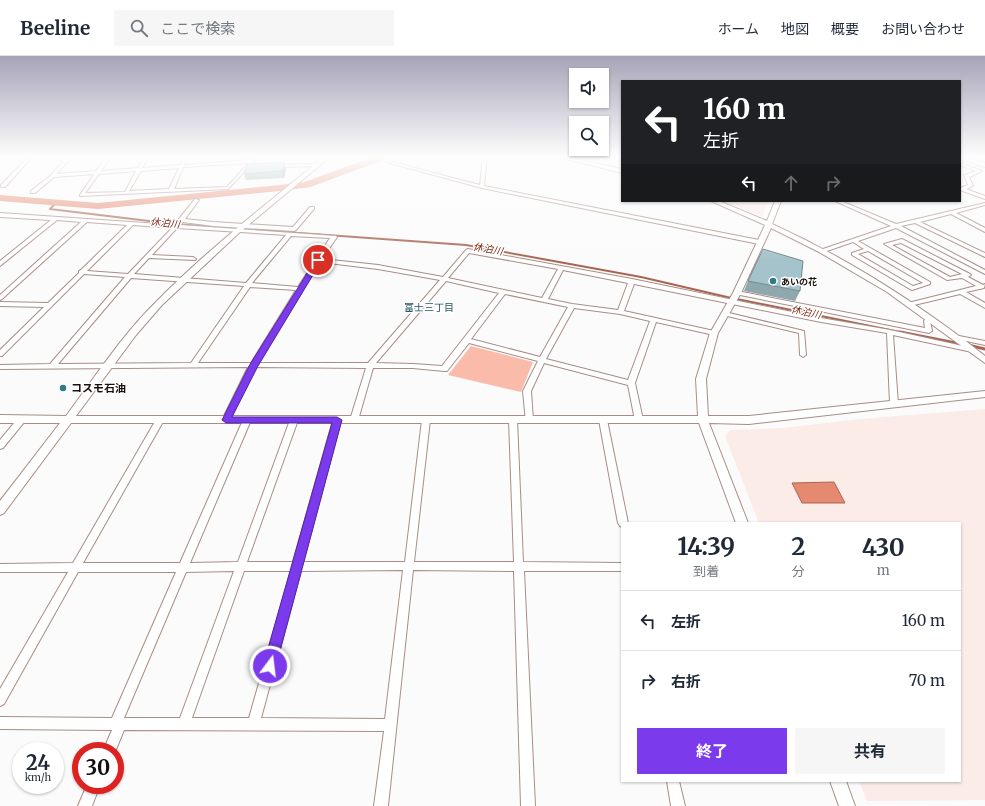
<!DOCTYPE html>
<html lang="ja">
<meta charset="utf-8">
<style>
body{margin:0;font-family:Merriweather,"Noto Sans JP",serif;background:#f6f6f7;color:#1f2937;height:100vh;display:flex;flex-direction:column;font-size:15px;white-space:nowrap}
*{box-sizing:border-box;margin:0}
p{font-size:13px;color:#747a83}
.icon{flex:none;width:22px;height:22px;fill:none;stroke:currentColor;stroke-width:2;stroke-linecap:round;stroke-linejoin:round}
.map{position:relative;flex:1;overflow:hidden}
.drawer{position:absolute;left:621px;top:466px;width:340px;height:260px;display:flex;flex-direction:column;background:#fff;border-radius:0px;box-shadow:0 1px 3px #0004}
.drawer>*{flex:none}
.top-card{position:absolute;left:621px;top:24px;width:340px;height:122px;border-radius:0px;box-shadow:0 1px 3px #0004;background:#202124;color:#fff;overflow:hidden}
.fabs{position:absolute;left:569px;top:12px;display:grid;gap:8px}
.fabs a{display:grid;place-items:center;width:40px;height:40px;border-radius:0px;background:#fff;box-shadow:0 1px 3px #0004;font-size:20px}
.speed{position:absolute;left:12px;top:686px;display:flex;gap:8px;font-size:20px;font-weight:700;text-align:center}
.speed>*{display:grid;place-content:center;width:52px;height:52px;border-radius:50%;background:#fff;box-shadow:0 1px 3px #0004;line-height:1}
.speed small{font-size:10px;font-weight:400}
.speed .limit{border:6px solid #d22;background:#fff;color:#111}
.pin{position:absolute;display:grid;place-items:center;width:34px;height:34px;color:#fff;margin:-17px;border:2px solid #fff;border-radius:50%;box-shadow:0 1px 4px #0007}
.me{position:absolute;width:44px;margin:-22px;rotate:15deg;stroke-linejoin:round;filter:drop-shadow(0 0 3px #0008)}
.turn{display:flex;align-items:center;gap:14px;height:84px;padding:0 16px;font-size:18px}
.turn .icon{width:52px;height:52px;stroke-width:2.5}
.turn b{display:block;font-size:28px;line-height:34px}
.lanes{display:flex;align-items:center;height:38px;padding:0 16px;background:#0003;justify-content:center;gap:20px;direction:ltr}
.lanes .off{opacity:.35}
.eta{display:flex;justify-content:space-evenly;align-items:center;height:68px;text-align:center}
.eta b{font-size:24px;font-weight:700;line-height:28px}
.action{display:flex;gap:8px;margin-top:auto;padding:8px 16px}
.action a{flex:1;height:46px;border-radius:0px;background:#7c3aed;color:#fff;font-size:16px;font-weight:700;line-height:46px;text-align:center}
.action a+a{background:#f6f6f7;color:#1f2937}
ul{padding:0;list-style:none}
li{display:flex;align-items:center;gap:12px;height:60px;padding:0 16px;border-top:1px solid #e0e1e3}
li div{flex:1}
li b{display:block;font-size:15px}
li em{font-style:normal}
header{display:flex;align-items:center;gap:24px;box-sizing:border-box;height:56px;padding:0 20px;background:#fff;border-bottom:1px solid #e0e1e3}
header strong{font-size:19px}
nav{display:flex;gap:22px;margin-inline-start:auto;font-size:14px}
.search{width:280px;height:36px;background:#f6f6f7;display:flex;align-items:center;gap:10px;box-sizing:border-box;padding:0 14px;border-radius:0px;color:#747a83;font-size:15px}
.map>svg:first-child{display:block}
.built{fill:#fbece8}
.green{fill:#fbbbaa}
.water{fill:#e58971;stroke:#a86553}
.lines{fill:none;stroke-linecap:round;stroke-linejoin:round}
.stream-far1{stroke:#a86553;stroke-width:2}
.stream{stroke:#a86553;stroke-width:3}
.river{fill:#e58971;fill-rule:evenodd}
.minor-casing{stroke:#a88d86;stroke-width:2}
.tertiary-casing{stroke:#a88d86;stroke-width:2}
.minor{fill:#fff;fill-rule:evenodd}
.tertiary{fill:#fff;fill-rule:evenodd}
.wall{fill:#8ea8ae}
.shaded-wall{fill:#74888d}
.building{fill:#a5c3ca;stroke:#74888d}
.route{fill:#7c3aed;stroke:#51269a}
.poi-dot{fill:#347987;stroke:#fff;stroke-width:1.5}
.labels{text-anchor:middle;dominant-baseline:central;stroke-width:3;stroke-linejoin:round;paint-order:stroke}
.far-poi-label{font-size:9px;font-weight:bold;fill:#19100e;stroke:#fff;text-anchor:start}
.far-water-label{font-size:10px;font-style:italic;fill:#7e2c17;stroke:#fff}
.far-neighbourhood-label{font-size:10px;fill:#225964;stroke:#fff}
.poi-label{font-size:11px;font-weight:bold;fill:#19100e;stroke:#fff;text-anchor:start}
</style>
<header>
<strong>Beeline</strong>
<div class="search"><svg class="icon" aria-label="search" viewBox="0 0 24 24"><circle cx="10" cy="10" r="6"/><path d="M15 15l6 6"/></svg>ここで検索</div>
<nav><a>ホーム</a><a>地図</a><a>概要</a><a>お問い合わせ</a></nav>
</header>
<div class="map">
<svg width="985" height="750" viewBox="0 0 985 750">
<rect width="100%" height="100%" fill="#fbfbfb"/>
<g class="built">
<polygon points="569,100 622,100 622,112"/>
<polygon points="722,145 767,145 763,161"/>
<polygon points="985,353 985,744 867,745 859,725 960,725 960,467 759,467 725,380 730,374 783,372 860,363"/>
</g>
<polygon class="green" points="471,290 533,306 521,336 448,319"/>
<polygon class="water" points="834,426 845,447 802,447 792,427"/>
<g class="lines">
<polyline class="stream-far1" points="57,146 50,153 174,168 466,189 641,221 727,241 905,277"/>
<g class="stream">
<polyline points="900,276 961,288"/>
<polyline points="968,289 985,293"/>
</g>
<polygon class="river" points="376,100 390,100 389,102 310,131 280,135 98,153 0,145 0,139 98,147 280,129 304,126"/>
<defs>
<g id="minor">
<polygon points="0,100 23,100 21,101 0,102"/>
<polygon points="29,100 33,100 5,131 1,131 1,129"/>
<path d="M68,100H72L57,118L96,115L107,100H111L101,115L138,112L145,100H149L142,112L180,109L184,100H188L184,109L251,104L255,100H259L228,133L80,140V139L94,118L54,121L35,137H31V135L51,119ZM249,107L227,131L174,133L183,111ZM179,112L169,133L129,135L141,115ZM136,115L125,136L85,137L99,118Z"/>
<polygon points="483,100 487,100 484,130 759,184 762,186 759,188 482,132 386,106 388,105 480,129"/>
<polygon points="960,100 967,100 960,102"/>
<polygon points="960,107 982,115 969,121 973,130 966,133 985,140 985,143 960,134 960,132 968,129 964,119 976,115 960,109"/>
<polygon points="318,108 320,109 320,110 274,111 272,110 274,109"/>
<path d="M195,143L199,144L185,163L213,166L293,171L310,151H314V153L296,174L294,175L213,170L183,166L180,169L336,180L337,181L322,203L378,209L443,221L466,194L468,193L632,223L821,262L890,274L972,292L975,294L972,296L893,279L898,348L894,351L890,348L887,277L821,266L634,228L624,255L714,275L717,277L714,279L656,266L635,327L643,364L639,367L635,364L628,329L544,307L531,335L533,364L529,367L526,366L523,335L538,305L469,287L447,315H444L413,312H373L358,364L354,367L350,364L366,312L255,311L230,364L226,367L222,364L248,311L0,313V309L50,308L125,221L84,218L2,300H0V294L44,251L0,250V246L48,247L79,217V215L81,214L127,169L87,166L2,243L0,244V239L81,166L57,164L0,210V205L51,164L0,161V157L174,169ZM133,169L172,172L128,218L87,215ZM177,172L286,179L246,227L134,218L149,202L195,204L196,203L193,201L152,199ZM291,180L330,182L298,231L252,227ZM469,197L558,213L542,242L448,222ZM320,206L378,213L440,224L368,307H258ZM563,214L628,227L618,254L572,248L548,243ZM131,222L244,230L191,307L58,308ZM446,225L499,237L442,310L413,308L376,307ZM250,231L296,234L251,307H198ZM505,238L568,251L540,301L471,283ZM574,252L620,258L650,265L628,324L546,303Z"/>
<path d="M835,145H841L896,168L985,147V149L956,157L985,172V176L951,158L920,166L985,197V201L915,167L901,170L985,214V218L896,172L858,185L930,226V228L912,234L910,233L852,199V197L864,193L853,186L824,196H820V194L891,170ZM868,195L923,227L913,230L858,198Z"/>
<path d="M902,183L970,218L971,219L968,221L983,229L985,228L984,232L966,236L985,247V252L960,238L910,250L908,249V247L976,230L962,222L947,224L884,188ZM901,187L962,218L950,221L892,189Z"/>
<polygon points="737,235 925,272 924,265 927,261 929,260 932,262 930,265 932,275 929,277 735,238 735,236"/>
<polygon points="725,256 804,275 806,299 803,301 800,299 799,277 723,259 723,257"/>
<polygon points="954,279 985,285 985,289 952,282 951,281"/>
<polygon points="22,360 25,361 26,363 25,365 3,392 0,393 0,384 19,361"/>
<path d="M160,361L164,364L83,507H180L243,364L247,361L251,364L190,507L238,506L290,364L294,361L298,364L247,506H293L333,364L337,361L341,364L303,506H405L422,364L426,361L430,364L414,506H514L509,364L513,361L516,362L517,364L523,506L622,507V515H524L535,750H521L514,515L413,514L388,750H374L384,675L124,674L115,696L103,695L112,674L0,673V661L112,662L176,516H78L4,648L0,650V633L68,516H0V508L73,507L157,362ZM403,514L385,663L261,662L301,515ZM234,515L180,662H124L186,516ZM244,515H291L249,662H192Z"/>
<polygon points="603,361 607,364 628,467 622,467 622,471 620,470 618,467 599,364"/>
<polygon points="667,725 679,725 685,750 671,750"/>
<polygon points="87,729 100,729 92,750 78,750"/>
</g>
<g id="tertiary">
<path d="M325,100H331L240,176L162,249L136,279L76,360H698L696,323L710,277L733,237L765,169L711,145H719L767,165L775,145H781L772,168C849,203 919,248 985,300V307L887,236L819,196L771,172L741,237L718,277L706,323L708,360H749L985,335V341L749,368L709,367L748,467H736L699,367H71L4,457L0,459V445L60,367H0V359L66,360C95,321 122,279 157,245C208,193 269,146 325,100Z"/>
<polygon points="554,100 563,100 622,113 622,117"/>
<polygon points="960,100 985,107 985,111 960,103"/>
<polygon points="830,725 846,725 855,750 839,750"/>
</g>
</defs>
<use href="#minor" class="minor-casing"/>
<use href="#tertiary" class="tertiary-casing"/>
<use href="#minor" class="minor"/>
<use href="#tertiary" class="tertiary"/>
</g>
<g class="wall">
<polygon points="286,113 284,122 246,124 244,118"/>
<polygon points="748,225 800,235 795,245 744,235"/>
</g>
<polygon class="shaded-wall" points="284,106 286,113 284,122 282,115"/>
<g class="building">
<polygon points="284,106 282,115 244,118 247,108"/>
<polygon points="763,193 803,205 800,235 748,225"/>
</g>
<linearGradient id="sky" x2="0" y2="1"><stop stop-color="#a7a3b8"/><stop offset="0.49" stop-color="#fdfdfd"/><stop offset="1" stop-color="#fdfdfd" stop-opacity="0"/></linearGradient>
<rect width="985" height="205" fill="url(#sky)"/>
<polygon class="route" points="316,203 322,204 258,310 232,361 337,361 342,364 276,610 274,615 270,617 265,615 263,610 332,367 226,367 222,364 249,310"/>
<g class="poi-dot">
<circle cx="773" cy="225" r="4"/>
<circle cx="63" cy="332" r="4"/>
</g>
<g class="labels">
<g class="far-poi-label">
<text x="781" y="225">あいの花</text>
</g>
<g class="far-water-label">
<text transform="translate(165 167) rotate(6)">休泊川</text>
<text transform="translate(488 193) rotate(10)">休泊川</text>
<text transform="translate(806 256) rotate(12)">休泊川</text>
</g>
<g class="far-neighbourhood-label">
<text x="429" y="251">富士三丁目</text>
</g>
<g class="poi-label">
<text x="71" y="332">コスモ石油</text>
</g>
</g>
</svg>
<div class="fabs">
<a><svg class="icon" aria-label="sound" viewBox="0 0 24 24"><path d="M4 9h4l5-4v14l-5-4H4zM17 9q2 3 0 6"/></svg></a>
<a><svg class="icon" aria-label="search" viewBox="0 0 24 24"><circle cx="10" cy="10" r="6"/><path d="M15 15l6 6"/></svg></a>
</div>
<div class="speed"><div>24<small>km/h</small></div><div class="limit">30</div></div>
<div class="pin" style="left:318px;top:204px;background:#d93025"><svg class="icon" aria-label="arrive" viewBox="0 0 24 24"><path d="M6 21V4h12l-3 4 3 4H6"/></svg></div>
<svg class="me" style="left:270px;top:610px" viewBox="-20 -20 40 40"><circle r="17" fill="#7c3aed" stroke="#fff" stroke-width="3"/><path d="M0-11L8 9 0 5-8 9z" fill="#fff"/></svg>
<div class="top-card">
<div class="turn"><svg class="icon" aria-label="left" viewBox="0 0 24 24"><path d="M17 20v-9H6M10 6l-5 5 5 5"/></svg><div><b>160 m</b>左折</div></div>
<div class="lanes"><svg class="icon" aria-label="left" viewBox="0 0 24 24"><path d="M17 20v-9H6M10 6l-5 5 5 5"/></svg><svg class="icon off" aria-label="ahead" viewBox="0 0 24 24"><path d="M12 20V5M6 11l6-6 6 6"/></svg><svg class="icon off" aria-label="right" viewBox="0 0 24 24"><path d="M7 20v-9h11M14 6l5 5-5 5"/></svg></div>
</div>
<section class="drawer">
<div class="eta">
<div><b>14:39</b><p>到着</p></div>
<div><b>2</b><p>分</p></div>
<div><b>430</b><p>m</p></div>
</div>
<ul>
<li><svg class="icon" aria-label="left" viewBox="0 0 24 24"><path d="M17 20v-9H6M10 6l-5 5 5 5"/></svg><div><b>左折</b></div><em>160 m</em></li>
<li><svg class="icon" aria-label="right" viewBox="0 0 24 24"><path d="M7 20v-9h11M14 6l5 5-5 5"/></svg><div><b>右折</b></div><em>70 m</em></li>
</ul>
<div class="action"><a>終了</a><a>共有</a></div>
</section>
</div>
